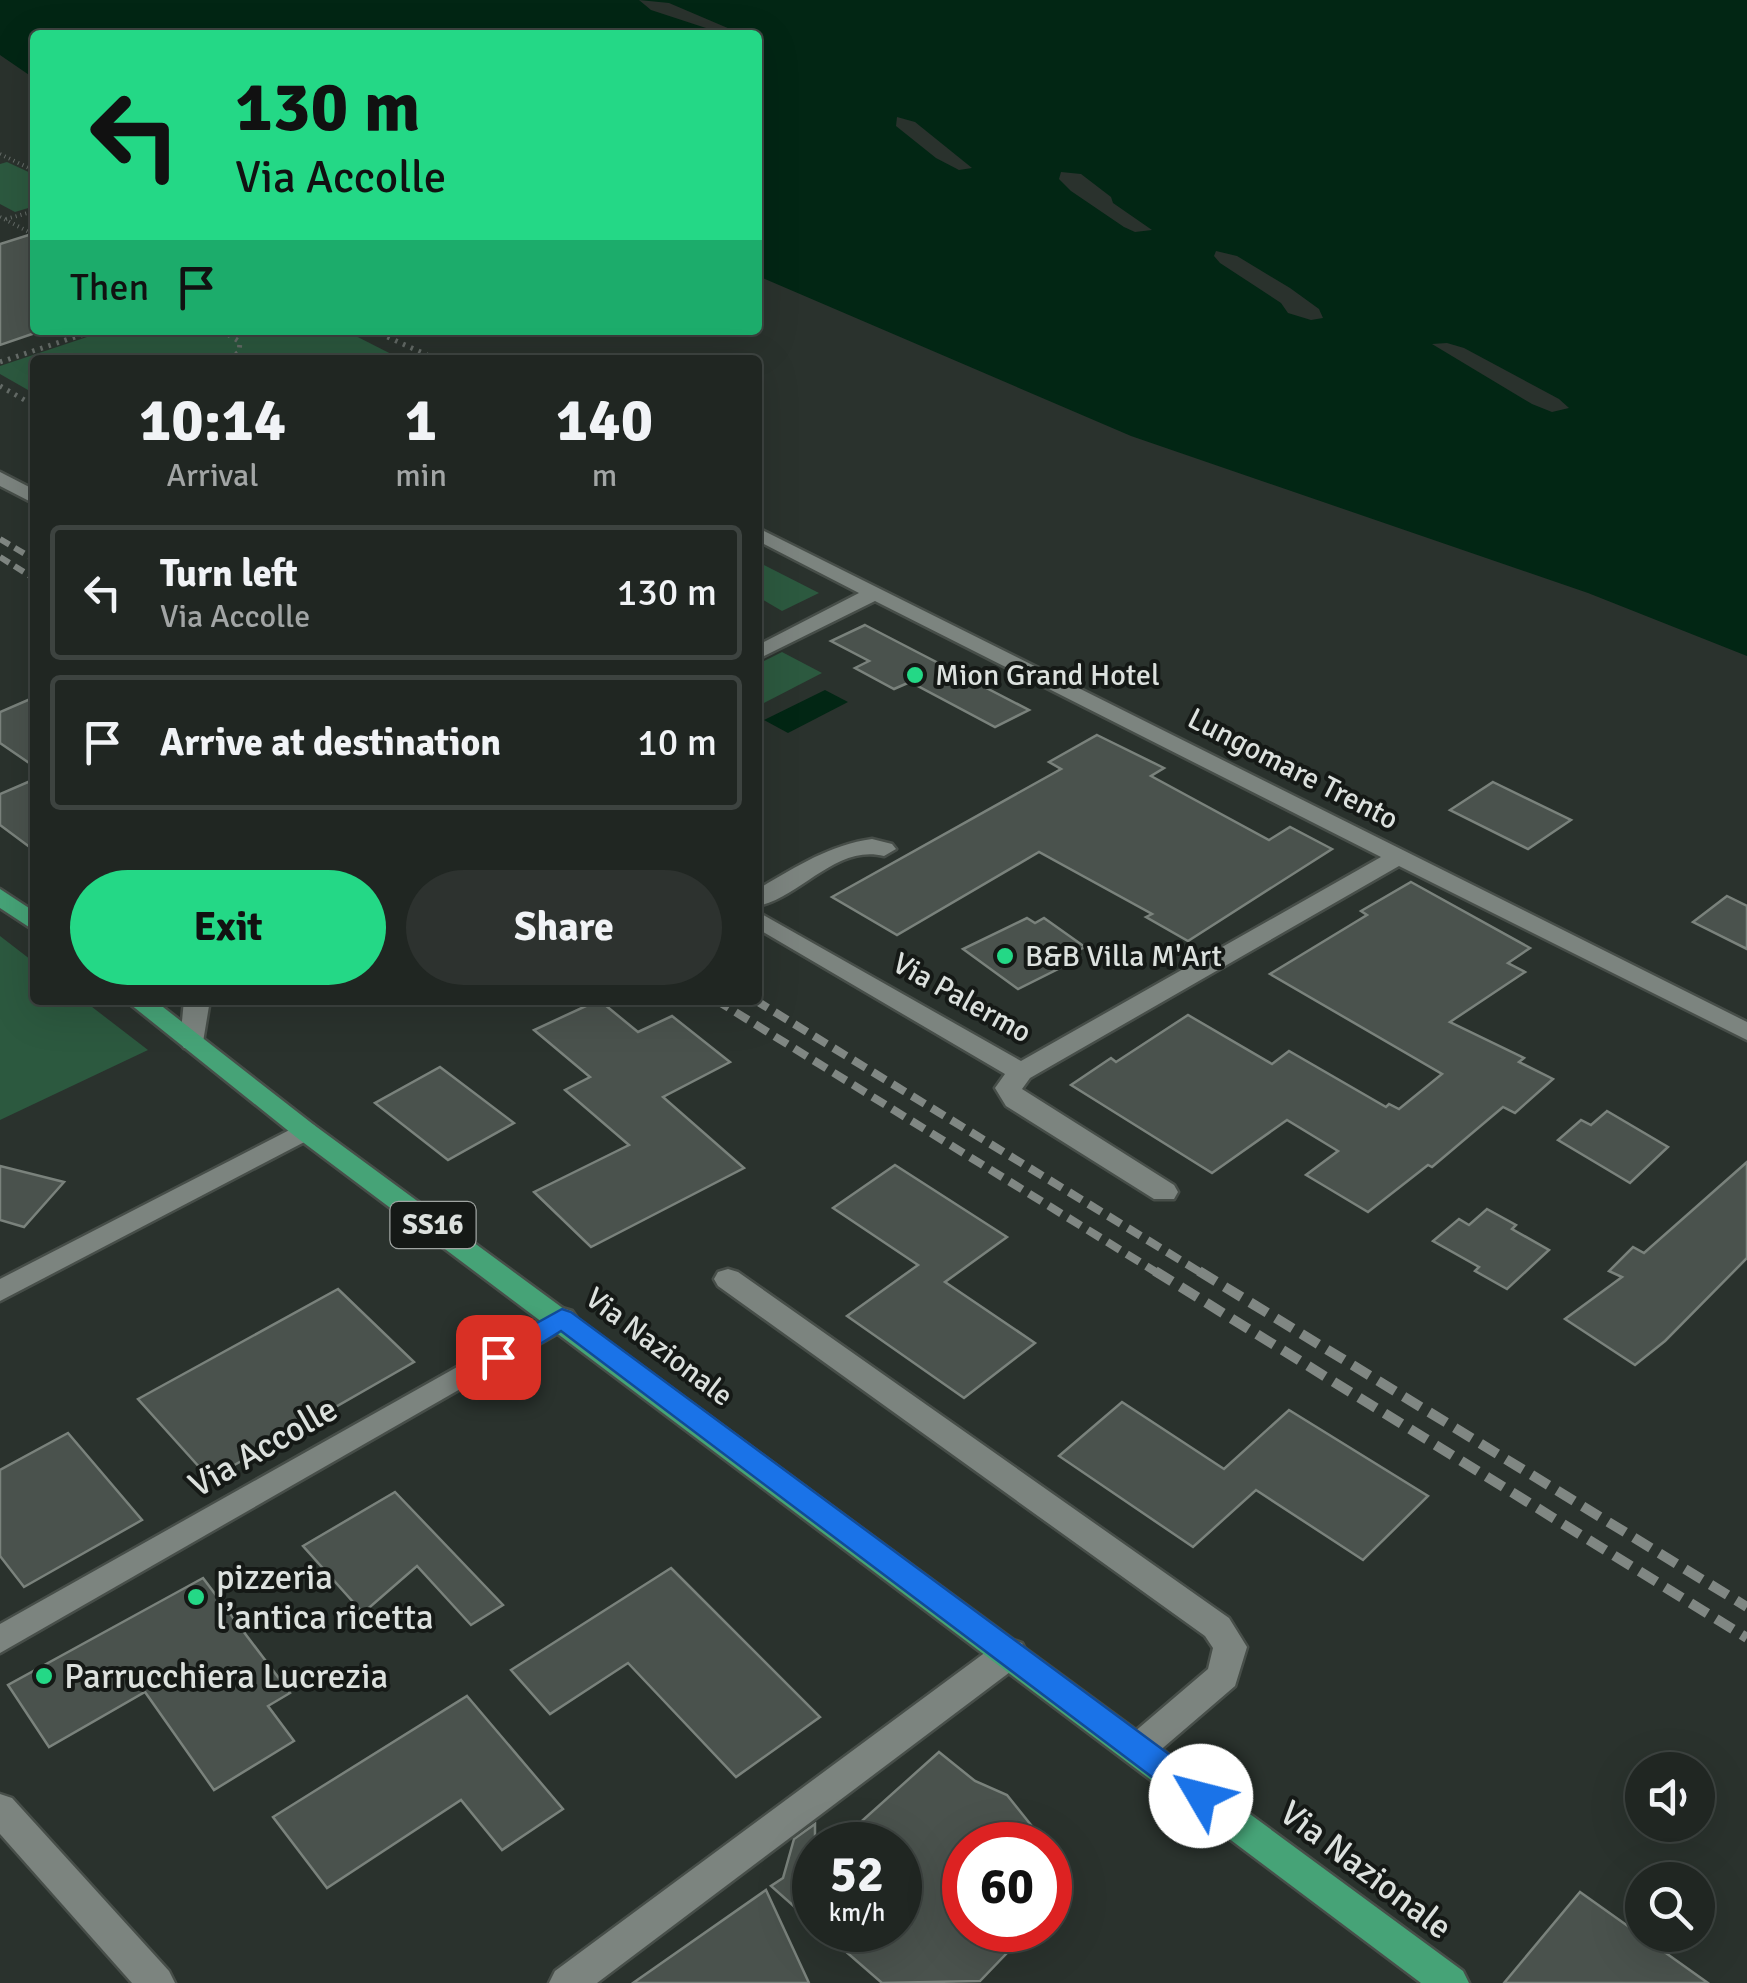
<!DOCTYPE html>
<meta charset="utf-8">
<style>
body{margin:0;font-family:Signika,sans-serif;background:#2d322f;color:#f1f3f6;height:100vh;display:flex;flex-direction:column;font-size:38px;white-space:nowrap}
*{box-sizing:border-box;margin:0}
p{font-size:32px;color:#a2a5a5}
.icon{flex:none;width:55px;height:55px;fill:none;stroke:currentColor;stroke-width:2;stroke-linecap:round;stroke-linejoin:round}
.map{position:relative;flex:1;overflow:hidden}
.panel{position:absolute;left:30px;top:355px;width:732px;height:650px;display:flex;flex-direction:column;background:#202622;border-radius:10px;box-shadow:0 10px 40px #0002,0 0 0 2px #3d4340}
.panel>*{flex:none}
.banner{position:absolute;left:30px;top:30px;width:732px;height:305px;border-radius:10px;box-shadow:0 10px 40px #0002,0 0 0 2px #3d4340;background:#24d886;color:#111;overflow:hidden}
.buttons{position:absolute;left:1625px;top:1752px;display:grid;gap:20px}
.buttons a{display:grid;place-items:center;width:90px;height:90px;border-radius:50%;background:#202622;box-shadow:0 10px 40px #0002,0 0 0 2px #3d4340;font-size:50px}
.speed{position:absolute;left:792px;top:1822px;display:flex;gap:20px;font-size:50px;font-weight:700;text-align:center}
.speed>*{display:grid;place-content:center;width:130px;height:130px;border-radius:50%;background:#202622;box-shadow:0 10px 40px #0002,0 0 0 2px #3d4340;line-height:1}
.speed small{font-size:25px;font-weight:400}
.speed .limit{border:15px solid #d22;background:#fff;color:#111}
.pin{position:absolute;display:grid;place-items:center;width:85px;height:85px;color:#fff;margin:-42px;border-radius:20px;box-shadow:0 5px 15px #0006}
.me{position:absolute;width:110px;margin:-55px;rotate:307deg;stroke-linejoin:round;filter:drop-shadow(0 0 8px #0008)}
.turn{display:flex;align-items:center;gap:35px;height:210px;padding:0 40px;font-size:45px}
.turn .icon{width:130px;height:130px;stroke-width:2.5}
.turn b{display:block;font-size:70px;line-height:85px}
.then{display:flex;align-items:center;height:95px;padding:0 40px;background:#0003;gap:20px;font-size:38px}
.eta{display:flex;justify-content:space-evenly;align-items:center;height:170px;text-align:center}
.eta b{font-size:60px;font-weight:700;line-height:70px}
.primary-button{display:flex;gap:20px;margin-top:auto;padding:20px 40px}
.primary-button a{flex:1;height:115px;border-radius:60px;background:#24d886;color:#111;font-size:40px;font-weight:700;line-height:115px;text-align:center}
.primary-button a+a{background:#2d322f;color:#f1f3f6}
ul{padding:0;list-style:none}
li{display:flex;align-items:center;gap:30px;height:135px;margin:0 20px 15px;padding:0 20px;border:5px solid #3d4340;border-radius:10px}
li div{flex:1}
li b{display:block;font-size:38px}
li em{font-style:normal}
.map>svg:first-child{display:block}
.green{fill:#2c593f}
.water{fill:#022614}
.pier{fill:#2a322d}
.building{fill:#4a524d;stroke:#7a827c;stroke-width:2.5}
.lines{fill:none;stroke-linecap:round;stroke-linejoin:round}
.minor-casing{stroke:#474e49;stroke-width:5}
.major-casing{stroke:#474e49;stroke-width:5}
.path-far1{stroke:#656c68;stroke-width:4;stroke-dasharray:1 4;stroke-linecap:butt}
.path{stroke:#656c68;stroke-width:5;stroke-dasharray:2.5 6;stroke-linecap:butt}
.minor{fill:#7c847f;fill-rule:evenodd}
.major{fill:#46a377;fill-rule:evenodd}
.rail-far2{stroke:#808783;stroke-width:6;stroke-dasharray:11 6;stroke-linecap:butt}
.rail-far1{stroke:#808783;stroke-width:8;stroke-dasharray:15 8;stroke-linecap:butt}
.rail{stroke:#808783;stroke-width:10;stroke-dasharray:20 10;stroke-linecap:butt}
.route{fill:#1a73e8;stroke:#114b97;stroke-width:2.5}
.poi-dot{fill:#24d886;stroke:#151916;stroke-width:4}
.labels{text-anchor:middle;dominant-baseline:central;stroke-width:8;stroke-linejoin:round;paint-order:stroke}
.shield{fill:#151916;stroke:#a0a5a2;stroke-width:2.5}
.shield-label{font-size:28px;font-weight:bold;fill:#dce1de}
.poi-label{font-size:30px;fill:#dce1de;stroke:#151916;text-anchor:start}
.street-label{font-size:30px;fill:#dce1de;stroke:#151916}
.near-street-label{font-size:35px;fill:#dce1de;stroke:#151916}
.near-poi-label{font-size:35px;fill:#dce1de;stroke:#151916;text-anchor:start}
</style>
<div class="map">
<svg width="1747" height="1983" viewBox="0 0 1747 1983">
<rect width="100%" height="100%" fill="#2a322d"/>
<g class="green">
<polygon points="7,162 35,175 35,206 15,212 0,204 0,164"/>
<polygon points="108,330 344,330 403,360 35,360 35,394 0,374 0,366"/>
<polygon points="758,562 819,593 782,611 758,597"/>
<polygon points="782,652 822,673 758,706 758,664"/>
<polygon points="0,936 35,963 35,1000 83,1000 148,1050 0,1120"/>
</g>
<g class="water">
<polygon points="0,0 1747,0 1747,656 1588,593 1131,436 758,276 758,35 35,35 35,79 0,55"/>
<polygon points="825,690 848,702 788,733 764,720"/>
</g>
<g class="pier">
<polygon points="639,0 669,3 730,29 725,35 714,35 709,29 651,10"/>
<polygon points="897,117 915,122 972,168 959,170 936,158 896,126"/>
<polygon points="1061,172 1081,174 1111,197 1113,203 1152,230 1135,232 1124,227 1071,191 1059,179"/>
<polygon points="1216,251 1237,256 1290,288 1319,309 1323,318 1311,320 1288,313 1281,303 1220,263 1214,256"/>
<polygon points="1447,343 1464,348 1559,399 1569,408 1552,412 1532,404 1432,344"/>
</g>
<g class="building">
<polygon points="35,233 35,333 0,345 0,244"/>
<polygon points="865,625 1029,710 995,727 910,682 894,689 855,668 869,661 831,641"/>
<polygon points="35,697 35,767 0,743 0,712"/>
<polygon points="1097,735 1164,768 1151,776 1269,840 1290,827 1332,849 1188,941 1146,917 1152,914 1039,852 897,935 832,897 1061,769 1049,762"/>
<polygon points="35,779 35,851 0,825 0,794"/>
<polygon points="1493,782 1571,820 1528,849 1450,810"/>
<polygon points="1411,882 1530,948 1508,963 1525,972 1450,1022 1524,1058 1519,1062 1553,1079 1515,1113 1503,1107 1432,1167 1428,1165 1368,1212 1306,1175 1338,1151 1287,1120 1212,1173 1071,1085 1111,1058 1116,1062 1188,1015 1272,1064 1289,1051 1386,1107 1389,1104 1399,1109 1442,1074 1270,974 1367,915 1361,911"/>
<polygon points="1727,896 1747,906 1747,949 1693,922"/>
<polygon points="1027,918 1035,923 1044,918 1085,947 1073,953 1080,958 1018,989 963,949"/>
<polygon points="599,1000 638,1032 672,1016 730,1062 663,1097 744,1168 591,1247 534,1192 629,1145 565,1090 590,1077 534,1030"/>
<polygon points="440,1067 514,1123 448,1160 375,1103"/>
<polygon points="1607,1111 1668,1147 1630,1183 1558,1140 1581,1120 1591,1125"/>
<polygon points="1747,1162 1747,1258 1665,1341 1635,1365 1565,1319 1622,1277 1609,1271 1633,1247 1644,1253"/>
<polygon points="895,1165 1007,1237 945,1282 1035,1343 964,1398 847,1316 918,1265 833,1208"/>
<polygon points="0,1166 64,1182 24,1227 0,1220"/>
<polygon points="1487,1209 1516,1225 1512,1229 1549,1250 1507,1289 1475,1271 1479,1267 1433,1241 1459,1219 1469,1225"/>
<polygon points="338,1289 414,1362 210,1479 138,1399"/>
<polygon points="1122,1402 1224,1469 1289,1410 1428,1496 1363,1560 1256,1490 1193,1547 1059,1456"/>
<polygon points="68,1433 142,1520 24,1587 0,1556 0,1470"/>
<polygon points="395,1492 503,1605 471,1625 417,1566 363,1613 303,1546"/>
<polygon points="671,1568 820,1717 736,1777 628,1663 550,1714 511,1670"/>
<polygon points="203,1578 290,1693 268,1706 294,1741 214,1790 145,1692 49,1747 8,1685"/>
<polygon points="467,1696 563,1809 502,1850 461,1800 327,1888 273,1817"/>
<polygon points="939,1752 975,1781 1007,1795 1047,1845 965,1845 965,1930 1029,1930 980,1981 882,1983 821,1930 900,1930 900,1845 835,1845"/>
<polygon points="815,1824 815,1925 771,1886 783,1878 794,1839"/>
<polygon points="766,1890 809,1983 633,1983"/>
<polygon points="1580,1892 1708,1983 1504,1983"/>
</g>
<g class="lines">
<defs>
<g id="minor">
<polygon points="0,472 35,490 35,504 0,486"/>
<polygon points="758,528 1747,1022 1747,1040 1399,866 1030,1078 1022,1089 1174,1185 1178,1192 1174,1199 1154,1199 1006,1106 995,1088 1005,1074 758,929 758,912 1021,1061 1381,857 875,601 758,659 758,645 859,593 758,541"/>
<path d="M872,839L892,844L896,849L884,856C836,844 801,897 758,906V889C794,868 829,845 872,839Z"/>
<polygon points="184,1000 210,1000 202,1048 184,1048 180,1042"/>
<polygon points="305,1122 314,1125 318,1131 314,1137 0,1301 0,1279"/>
<polygon points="728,1269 738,1272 1229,1618 1247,1647 1235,1686 1150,1759 1138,1764 1126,1759 1121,1749 1126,1739 1208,1669 1213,1648 1205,1636 718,1286 714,1279 718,1272"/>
<polygon points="562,1308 572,1311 577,1318 572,1325 0,1653 0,1624"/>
<polygon points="1010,1639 1022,1643 1027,1653 1022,1663 597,1983 549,1983 555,1971 998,1643"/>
<polygon points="0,1794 12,1798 169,1971 175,1983 132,1983 0,1834"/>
</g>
<g id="major">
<polygon points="0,889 35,912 35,931 0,908"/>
<polygon points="125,1000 154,1000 314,1125 1463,1971 1469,1983 1421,1983 296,1137"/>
</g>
</defs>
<use href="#minor" class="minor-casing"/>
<use href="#major" class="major-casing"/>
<g class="path-far1">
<polyline points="0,154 35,171"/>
<polyline points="0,217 35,235"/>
<polyline points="6,219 35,211"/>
</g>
<g class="path">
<polyline points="221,330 240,342 239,352 227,360"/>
<polyline points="372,330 438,360"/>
<polyline points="0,362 96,330"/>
<polyline points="0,386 35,406"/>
</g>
<use href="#minor" class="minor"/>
<use href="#major" class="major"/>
<g class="rail-far2">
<polyline points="0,539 35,560"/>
<polyline points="0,557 35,579"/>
</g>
<g class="rail-far1">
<polyline points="716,1000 1159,1274"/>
<polyline points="755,1000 1203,1274"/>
</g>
<g class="rail">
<polyline points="1155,1271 1747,1638"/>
<polyline points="1199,1271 1747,1607"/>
</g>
</g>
<polygon class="route" points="562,1309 571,1312 1212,1786 1217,1796 1212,1805 1201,1809 1189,1805 561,1331 508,1364 488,1364 485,1357 488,1350"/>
<g class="poi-dot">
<circle cx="915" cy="675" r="10"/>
<circle cx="1005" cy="956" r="10"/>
<circle cx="196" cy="1597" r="10"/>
<circle cx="44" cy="1676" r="10"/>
</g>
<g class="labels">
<rect class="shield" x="390.5" y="1202" width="85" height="46" rx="8"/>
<g class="shield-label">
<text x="433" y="1225">SS16</text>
</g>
<g class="poi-label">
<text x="935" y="675">Mion Grand Hotel</text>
<text x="1025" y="956">B&amp;B Villa M'Art</text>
</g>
<g class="street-label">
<text transform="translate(1293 769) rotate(27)">Lungomare Trento</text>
<text transform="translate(962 998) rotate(29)">Via Palermo</text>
<text transform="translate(659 1347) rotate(37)">Via Nazionale</text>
</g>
<g class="near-street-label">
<text transform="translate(263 1447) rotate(-30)">Via Accolle</text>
<text transform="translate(1366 1870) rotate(37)">Via Nazionale</text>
</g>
<g class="near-poi-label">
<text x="216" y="1577">pizzeria<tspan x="216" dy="40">l’antica ricetta</tspan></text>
<text x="64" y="1676">Parrucchiera Lucrezia</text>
</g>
</g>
</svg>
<div class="buttons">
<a><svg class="icon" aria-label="sound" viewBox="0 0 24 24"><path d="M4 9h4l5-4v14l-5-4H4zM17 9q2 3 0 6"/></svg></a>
<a><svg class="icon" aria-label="search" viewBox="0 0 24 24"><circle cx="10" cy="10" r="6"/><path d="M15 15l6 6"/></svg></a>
</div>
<div class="speed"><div>52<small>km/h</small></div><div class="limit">60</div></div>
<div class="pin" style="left:498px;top:1357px;background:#d93025"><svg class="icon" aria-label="arrive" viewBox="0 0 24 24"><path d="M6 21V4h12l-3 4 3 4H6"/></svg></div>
<svg class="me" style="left:1201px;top:1796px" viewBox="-20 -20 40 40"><circle r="19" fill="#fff"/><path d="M0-13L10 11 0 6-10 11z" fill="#1a73e8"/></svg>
<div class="banner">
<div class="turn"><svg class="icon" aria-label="left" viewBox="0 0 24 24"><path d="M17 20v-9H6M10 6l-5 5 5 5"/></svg><div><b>130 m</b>Via Accolle</div></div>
<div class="then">Then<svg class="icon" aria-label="arrive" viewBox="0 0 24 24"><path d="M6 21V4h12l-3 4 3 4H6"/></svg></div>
</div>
<section class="panel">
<div class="eta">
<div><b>10:14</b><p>Arrival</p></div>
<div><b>1</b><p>min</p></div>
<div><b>140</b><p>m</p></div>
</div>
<ul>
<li><svg class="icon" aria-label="left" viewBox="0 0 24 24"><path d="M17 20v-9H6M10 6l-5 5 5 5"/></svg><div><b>Turn left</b><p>Via Accolle</p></div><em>130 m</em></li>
<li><svg class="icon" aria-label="arrive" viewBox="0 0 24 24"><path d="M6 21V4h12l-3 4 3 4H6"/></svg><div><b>Arrive at destination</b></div><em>10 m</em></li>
</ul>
<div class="primary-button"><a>Exit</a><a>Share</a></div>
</section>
</div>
